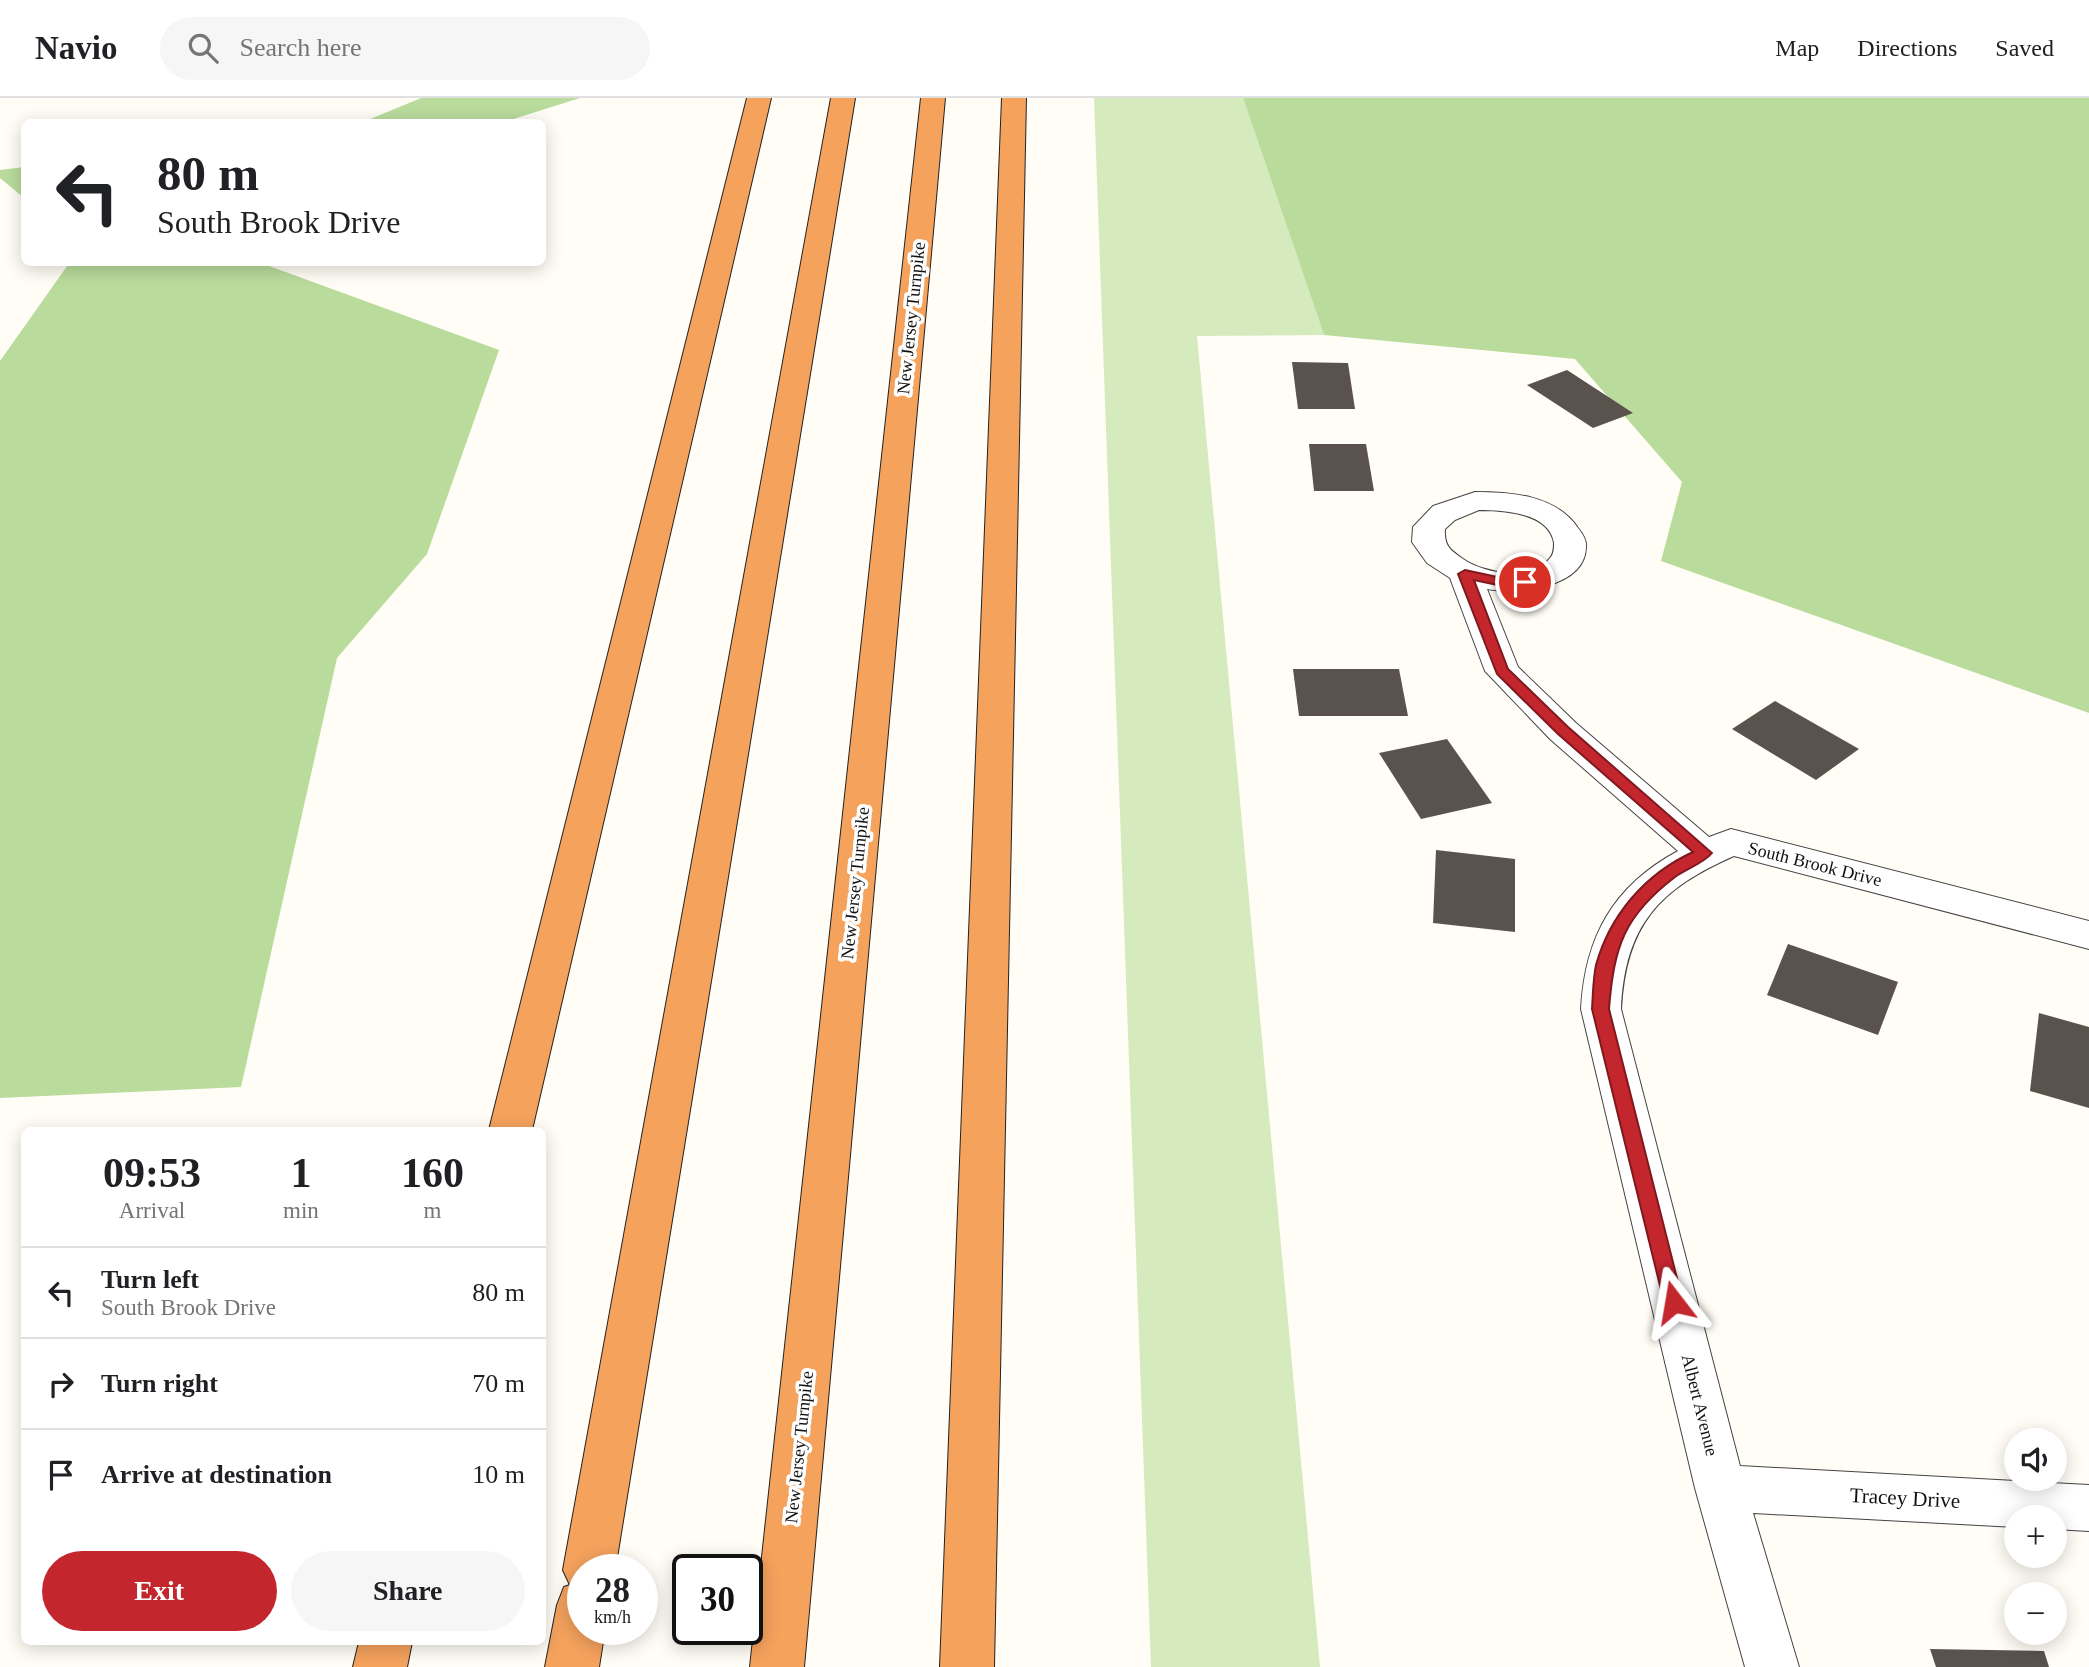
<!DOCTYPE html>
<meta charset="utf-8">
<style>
body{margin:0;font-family:Georgia,serif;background:#f6f6f6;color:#202124;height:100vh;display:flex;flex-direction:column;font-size:26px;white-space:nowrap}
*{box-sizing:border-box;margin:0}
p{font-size:23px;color:#757577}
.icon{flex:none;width:38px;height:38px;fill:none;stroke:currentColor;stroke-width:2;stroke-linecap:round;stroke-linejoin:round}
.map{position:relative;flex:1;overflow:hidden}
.drawer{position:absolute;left:21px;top:1029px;width:525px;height:518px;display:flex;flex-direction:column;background:#fff;border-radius:10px;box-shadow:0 4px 18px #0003}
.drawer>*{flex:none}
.hud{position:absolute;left:21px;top:21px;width:525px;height:147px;border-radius:10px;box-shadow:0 4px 18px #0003;background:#fff;color:#202124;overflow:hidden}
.fabs{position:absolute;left:2004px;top:1330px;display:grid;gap:14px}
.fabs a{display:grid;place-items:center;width:63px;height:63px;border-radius:50%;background:#fff;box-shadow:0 4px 18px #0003;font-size:35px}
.speed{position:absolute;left:567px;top:1456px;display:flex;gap:14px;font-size:35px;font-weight:700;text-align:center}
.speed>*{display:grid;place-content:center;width:91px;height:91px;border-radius:50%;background:#fff;box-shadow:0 4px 18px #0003;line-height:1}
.speed small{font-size:18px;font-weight:400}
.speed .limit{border:4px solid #111;border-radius:10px;background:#fff;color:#111}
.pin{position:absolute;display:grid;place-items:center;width:60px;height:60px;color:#fff;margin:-30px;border:4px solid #fff;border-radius:50%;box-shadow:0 2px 7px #0007}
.me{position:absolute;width:77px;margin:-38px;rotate:346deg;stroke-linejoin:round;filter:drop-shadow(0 0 5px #0008)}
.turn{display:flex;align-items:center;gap:24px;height:147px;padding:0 21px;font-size:32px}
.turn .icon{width:91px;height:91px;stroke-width:2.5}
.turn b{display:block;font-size:49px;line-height:60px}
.eta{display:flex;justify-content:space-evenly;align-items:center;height:119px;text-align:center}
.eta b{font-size:42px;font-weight:600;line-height:49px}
.action{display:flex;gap:14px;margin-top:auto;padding:14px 21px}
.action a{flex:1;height:80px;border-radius:42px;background:#c4262e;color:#fff;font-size:28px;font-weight:600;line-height:80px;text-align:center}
.action a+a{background:#f6f6f6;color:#202124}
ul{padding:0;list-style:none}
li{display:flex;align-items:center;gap:21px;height:91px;padding:0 21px;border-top:2px solid #e0e0e0}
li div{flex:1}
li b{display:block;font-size:26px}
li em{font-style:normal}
header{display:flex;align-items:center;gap:42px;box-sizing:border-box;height:98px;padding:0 35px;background:#fff;border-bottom:2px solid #e0e0e0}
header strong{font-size:33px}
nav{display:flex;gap:38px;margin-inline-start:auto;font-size:24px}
.search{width:490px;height:63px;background:#f6f6f6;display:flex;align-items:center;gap:18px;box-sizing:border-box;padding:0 24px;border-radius:38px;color:#757577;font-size:26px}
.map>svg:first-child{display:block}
.green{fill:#d5ebbd}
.forest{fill:#b9dc9c}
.building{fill:#5a524d}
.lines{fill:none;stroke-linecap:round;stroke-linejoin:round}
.minor-casing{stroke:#444;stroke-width:2}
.motorway-casing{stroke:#222;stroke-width:2}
.minor{fill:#fff;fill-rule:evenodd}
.motorway{fill:#f5a25d;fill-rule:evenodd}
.route{fill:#c4262e;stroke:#7f191e;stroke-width:2}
.labels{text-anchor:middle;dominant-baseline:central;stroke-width:7;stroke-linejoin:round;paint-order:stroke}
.street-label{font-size:18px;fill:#111;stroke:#fff}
.near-street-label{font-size:21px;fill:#111;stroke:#fff}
</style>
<header>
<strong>Navio</strong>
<div class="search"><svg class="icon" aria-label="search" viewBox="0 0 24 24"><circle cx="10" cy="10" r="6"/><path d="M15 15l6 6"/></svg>Search here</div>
<nav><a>Map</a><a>Directions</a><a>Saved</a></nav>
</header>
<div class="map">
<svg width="2089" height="1569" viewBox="0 0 2089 1569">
<rect width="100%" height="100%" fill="#fffdf5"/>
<polygon class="green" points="1094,0 1243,0 1324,237 1197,238 1320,1569 1151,1569"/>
<g class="forest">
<polygon points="421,0 580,0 504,24 363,24"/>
<polygon points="1243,0 2089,0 2089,615 1661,463 1682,384 1575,261 1324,237"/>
<polygon points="24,69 24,100 0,80 0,72"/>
<polygon points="70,164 261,165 499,252 427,456 337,560 241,989 0,1000 0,263"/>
</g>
<g class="building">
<polygon points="1292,264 1348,265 1355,311 1298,311"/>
<polygon points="1567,272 1633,315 1593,330 1527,287"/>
<polygon points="1309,346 1366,346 1374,393 1314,393"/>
<polygon points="1293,571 1399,571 1408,618 1299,618"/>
<polygon points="1775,603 1859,651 1816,682 1732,631"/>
<polygon points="1447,641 1492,705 1421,721 1379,655"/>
<polygon points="1436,752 1515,761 1515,834 1433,825"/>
<polygon points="1788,846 1898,884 1878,937 1767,897"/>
<polygon points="2039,915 2089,929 2089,1010 2030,993"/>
<polygon points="1930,1551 2044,1553 2049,1569 1936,1569"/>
</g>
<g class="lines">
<defs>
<path id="minor" d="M1475,394C1511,394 1556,397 1578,430C1582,435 1587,442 1586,449C1585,491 1516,496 1487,491L1518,569L1576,625L1709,739L1731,731L2089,823V851L1734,758C1659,791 1625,827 1621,911L1740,1368L2089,1387V1433L2054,1431V1419H2016V1429L1753,1415L1799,1569H1745L1695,1390L1581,911C1585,839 1613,788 1678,753L1550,641L1485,573L1450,480L1427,465L1412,444L1413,429L1433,408ZM1479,412C1502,412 1549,414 1554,445C1554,450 1554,456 1550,460C1532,484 1485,476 1463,461C1450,452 1444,448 1445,431L1455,422Z"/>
<g id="motorway">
<polygon points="747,0 771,0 532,1032 489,1032"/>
<polygon points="831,0 855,0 615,1472 583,1472 583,1531 605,1531 599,1569 545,1569 557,1507 564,1489 570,1487 563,1472"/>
<polygon points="921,0 945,0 804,1569 750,1569"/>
<polygon points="1002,0 1026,0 994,1569 940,1569"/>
<polygon points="359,1544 412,1544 407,1569 353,1569"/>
</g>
</defs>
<use href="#minor" class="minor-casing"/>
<use href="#motorway" class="motorway-casing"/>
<use href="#minor" class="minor"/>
<use href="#motorway" class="motorway"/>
</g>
<path class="route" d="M1465,472L1502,480L1530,481V487L1502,488L1474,482L1508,571L1568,629L1712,755C1704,765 1686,771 1675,779C1624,818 1614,848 1609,911L1683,1204L1681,1209L1674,1212L1667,1209L1664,1204L1592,911C1593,897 1593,881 1596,867C1610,817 1645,776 1693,754L1558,636L1497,576L1458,476Z"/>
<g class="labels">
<g class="street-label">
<text transform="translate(911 220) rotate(-84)">New Jersey Turnpike</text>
<text transform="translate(1815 766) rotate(14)">South Brook Drive</text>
<text transform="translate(855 785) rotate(-84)">New Jersey Turnpike</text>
<text transform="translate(1700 1307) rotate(76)">Albert Avenue</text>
<text transform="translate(799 1349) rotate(-84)">New Jersey Turnpike</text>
</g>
<g class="near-street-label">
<text transform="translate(1905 1400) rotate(3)">Tracey Drive</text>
</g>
</g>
</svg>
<div class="fabs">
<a><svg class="icon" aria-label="sound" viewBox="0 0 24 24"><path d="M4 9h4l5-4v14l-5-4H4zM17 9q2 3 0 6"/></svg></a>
<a>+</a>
<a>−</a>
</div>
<div class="speed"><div>28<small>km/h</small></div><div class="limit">30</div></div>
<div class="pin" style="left:1525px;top:484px;background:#d93025"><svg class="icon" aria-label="arrive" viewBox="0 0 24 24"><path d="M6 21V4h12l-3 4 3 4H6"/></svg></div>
<svg class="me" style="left:1674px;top:1204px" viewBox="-20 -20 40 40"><path d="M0-17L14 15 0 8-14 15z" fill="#c4262e" stroke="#fff" stroke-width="4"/></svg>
<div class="hud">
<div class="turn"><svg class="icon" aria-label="left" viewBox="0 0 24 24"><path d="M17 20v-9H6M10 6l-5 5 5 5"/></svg><div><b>80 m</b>South Brook Drive</div></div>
</div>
<section class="drawer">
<div class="eta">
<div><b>09:53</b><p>Arrival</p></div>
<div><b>1</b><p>min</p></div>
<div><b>160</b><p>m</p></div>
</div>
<ul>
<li><svg class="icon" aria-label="left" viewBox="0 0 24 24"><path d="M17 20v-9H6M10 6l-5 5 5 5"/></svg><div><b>Turn left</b><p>South Brook Drive</p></div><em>80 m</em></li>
<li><svg class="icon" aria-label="right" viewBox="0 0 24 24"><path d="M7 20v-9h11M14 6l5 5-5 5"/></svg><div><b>Turn right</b></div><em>70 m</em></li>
<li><svg class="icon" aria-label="arrive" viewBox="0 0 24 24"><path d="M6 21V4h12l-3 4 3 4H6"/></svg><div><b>Arrive at destination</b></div><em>10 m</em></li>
</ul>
<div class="action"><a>Exit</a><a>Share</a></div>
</section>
</div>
